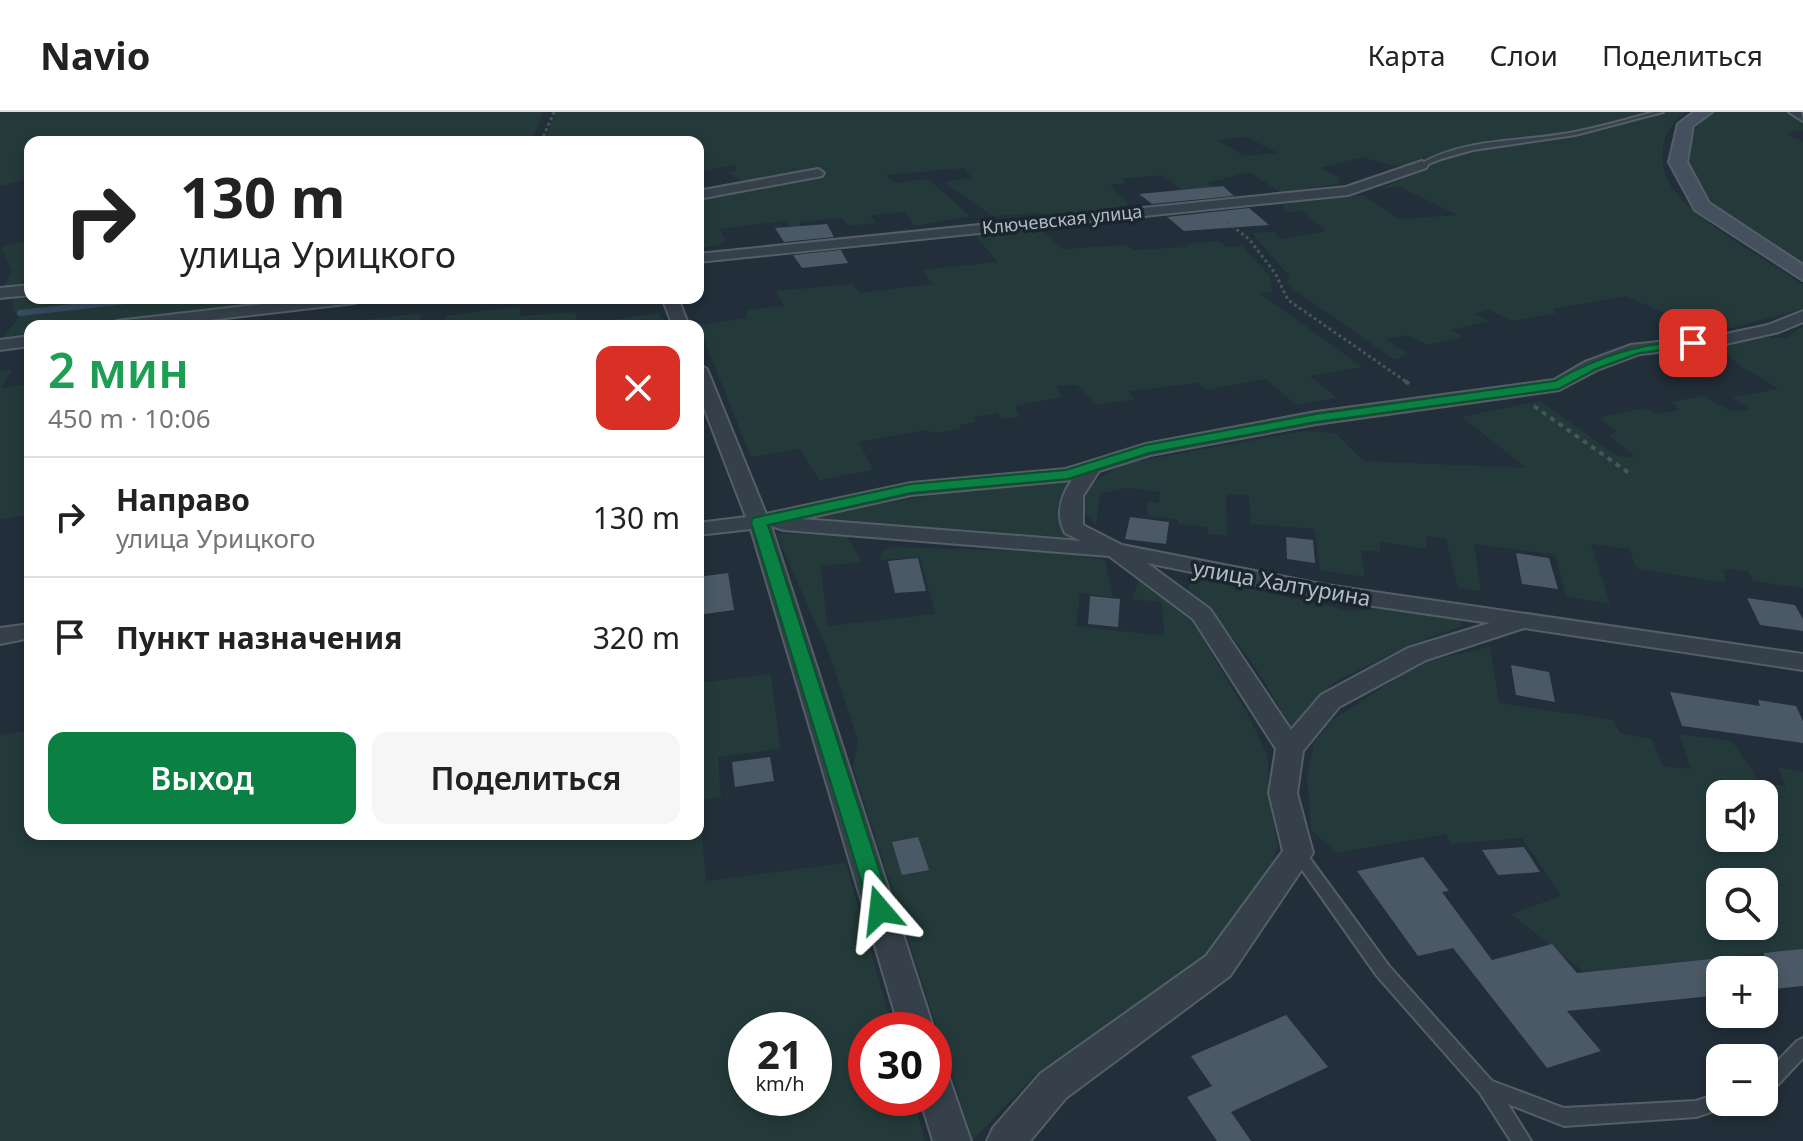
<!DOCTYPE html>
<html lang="ru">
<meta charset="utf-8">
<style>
body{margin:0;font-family:"Noto Sans",sans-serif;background:#f6f6f6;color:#222;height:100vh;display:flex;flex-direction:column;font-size:30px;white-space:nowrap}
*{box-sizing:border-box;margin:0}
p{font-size:26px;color:#767676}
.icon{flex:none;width:44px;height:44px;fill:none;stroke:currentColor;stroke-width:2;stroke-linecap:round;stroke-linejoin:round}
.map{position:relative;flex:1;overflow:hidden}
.sheet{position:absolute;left:24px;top:208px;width:680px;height:520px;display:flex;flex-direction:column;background:#fff;border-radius:16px;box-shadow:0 4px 12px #0003}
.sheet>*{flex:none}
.banner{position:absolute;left:24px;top:24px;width:680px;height:168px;border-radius:16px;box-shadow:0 4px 12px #0003;background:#fff;color:#222;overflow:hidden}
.tools{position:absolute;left:1706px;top:668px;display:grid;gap:16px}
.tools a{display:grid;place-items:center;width:72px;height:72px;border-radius:16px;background:#fff;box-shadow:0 4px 12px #0003;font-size:40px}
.speed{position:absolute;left:728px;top:900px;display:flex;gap:16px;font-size:40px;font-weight:700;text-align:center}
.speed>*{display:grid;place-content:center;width:104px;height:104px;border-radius:50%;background:#fff;box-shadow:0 4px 12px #0003;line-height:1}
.speed small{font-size:20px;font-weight:400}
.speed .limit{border:12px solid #d22;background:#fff;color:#111}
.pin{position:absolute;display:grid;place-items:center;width:68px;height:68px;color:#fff;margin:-34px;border-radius:16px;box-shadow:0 4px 12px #0006}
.me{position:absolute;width:88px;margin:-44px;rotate:343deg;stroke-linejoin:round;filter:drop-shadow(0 0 6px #0008)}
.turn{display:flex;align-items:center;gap:28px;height:168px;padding:0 24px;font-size:36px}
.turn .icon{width:104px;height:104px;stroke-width:2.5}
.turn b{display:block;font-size:56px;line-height:68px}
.round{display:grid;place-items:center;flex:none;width:84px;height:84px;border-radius:16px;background:#f6f6f6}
.overview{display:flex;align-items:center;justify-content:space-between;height:136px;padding:0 24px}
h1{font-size:48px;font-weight:600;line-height:60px;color:#1e9e55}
.button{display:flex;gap:16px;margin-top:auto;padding:16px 24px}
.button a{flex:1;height:92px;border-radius:16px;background:#0b8043;color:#fff;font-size:32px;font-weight:600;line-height:92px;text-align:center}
.button a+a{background:#f6f6f6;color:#222}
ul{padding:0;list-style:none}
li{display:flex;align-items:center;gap:24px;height:120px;padding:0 24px;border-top:2px solid #e0e0e0}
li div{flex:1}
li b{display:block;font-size:30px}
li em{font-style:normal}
header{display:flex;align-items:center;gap:48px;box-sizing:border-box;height:112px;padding:0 40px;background:#fff;border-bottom:2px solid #e0e0e0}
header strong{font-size:38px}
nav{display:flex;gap:44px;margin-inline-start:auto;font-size:28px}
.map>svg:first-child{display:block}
.green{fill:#243a3a;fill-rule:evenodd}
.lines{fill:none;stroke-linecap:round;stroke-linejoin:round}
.stream{stroke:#364c60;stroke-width:6}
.building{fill:#4a5965}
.lane-casing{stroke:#545e67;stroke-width:4}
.street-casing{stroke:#545e67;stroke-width:4}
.secondary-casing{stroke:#545e67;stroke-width:4}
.path-far1{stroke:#425757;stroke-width:3;stroke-dasharray:3 3;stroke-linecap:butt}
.path{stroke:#425757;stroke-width:4;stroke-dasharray:5 5;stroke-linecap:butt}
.lane{fill:#36404a;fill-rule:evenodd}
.street{fill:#36404a;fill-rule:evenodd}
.secondary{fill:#44505d;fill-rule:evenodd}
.route{fill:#0b8043;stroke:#07532c;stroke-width:2}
.labels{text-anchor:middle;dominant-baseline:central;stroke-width:7;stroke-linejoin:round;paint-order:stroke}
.far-street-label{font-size:18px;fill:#b1bbc6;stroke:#1b252e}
.street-label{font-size:22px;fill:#b1bbc6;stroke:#1b252e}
</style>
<header>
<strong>Navio</strong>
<nav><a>Карта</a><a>Слои</a><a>Поделиться</a></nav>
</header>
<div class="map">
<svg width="1803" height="1029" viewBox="0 0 1803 1029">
<rect width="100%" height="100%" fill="#222e39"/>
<g class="green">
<polygon points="0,0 542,0 543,1 532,30 30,30 30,67 0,74"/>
<path d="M555,0H1686C1658,18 1655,55 1676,81C1697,109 1771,151 1803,173V197L1712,221L1625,184L1553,197L1556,201L1512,209L1489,198L1474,202L1489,209L1452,218L1464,225L1427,233L1408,223L1386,227L1408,242L1395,248L1286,172L1290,165L1252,121L1274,120L1281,127L1326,119L1302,99L1285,100L1283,92L1362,83L1400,107L1458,103L1400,75L1380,77L1425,55L1390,53L1362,45L1320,56L1340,66L1339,72L1280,80L1249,60L1208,71L1226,84L1192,86L1163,63L1122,67L1126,71L1110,73L1129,92L1123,96L1061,104L1037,101L992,104L944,70L972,66L964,56L885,63L895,71L928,67L970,104L915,114L904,100L871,103L876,111L848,114L842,106L800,110L801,114L791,115L785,109L720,117L726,130L698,138V86L820,63L813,57L744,71L727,60L737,58L734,53L703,59L698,54L706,53L698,45V30H545ZM1246,25L1276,40L1277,41L1244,44L1218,28Z"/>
<path d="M1715,0H1786L1803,11V19H1788L1793,22L1787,23L1803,29V153C1765,128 1672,83 1692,27C1697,13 1702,6 1715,0Z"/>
<polygon points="1043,118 1062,137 1127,133 1133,138 1187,135 1187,132 1219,129 1227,135 1242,134 1270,164 1273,179 1261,182 1362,255 1310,264 1337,286 1296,293 1266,267 1206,278 1198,271 1129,279 1135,287 1097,293 1077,273 1056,274 1062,285 1015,294 1019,305 1003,307 997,301 973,305 976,310 959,313 961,317 935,321 926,318 859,330 873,358 819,368 800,337 751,345 698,213 747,206 746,198 784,194 776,179 852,172 860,181 933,172 921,158 998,150 975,124"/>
<polygon points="30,128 30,161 18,176 3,177 12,159 1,135"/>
<polygon points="30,181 30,186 322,186 92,214 30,214 30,225 0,228 19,206 13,198 14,183"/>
<polygon points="519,195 521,204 575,200 578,213 659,201 664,214 318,214 421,201 419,214 444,212 446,204"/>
<path d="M1803,214V476L1753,469L1748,459L1723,457L1726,471L1637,457L1629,437L1591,432L1610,492L1566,485L1556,443L1474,432L1481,479L1458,476L1446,427L1426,424V437L1380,430V439H1361L1365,465L1320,458L1315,417L1251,412L1249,383L1226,382L1227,423L1208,422V415L1179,412L1177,407L1148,404L1147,390L1159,391L1160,380L1127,376L1100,381L1096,414L1082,398C1086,370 1105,361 1128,351L1304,319L1335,321L1364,349L1526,356L1462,305L1540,289L1617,344L1636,345L1608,323L1618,320L1598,306L1644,296L1657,302L1680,298L1670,290L1703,284L1731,299L1750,297L1732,285L1779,277L1739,253L1718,234L1755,226H1787Z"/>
<polygon points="12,258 1,276 30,272 30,403 0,408 0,259"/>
<path d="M1069,370C1050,399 1056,413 1085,430L799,407L944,381Z"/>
<polygon points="776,421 847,424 862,450 821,454 827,514 935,502 920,445 880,448 881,441 891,435 1061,440 1105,448 1113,485 1080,481 1076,514 1164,524 1162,490 1132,487 1140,465 1184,496 1248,603 1268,644 1268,681 1278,735 1266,766 1200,849 1036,962 973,1028 853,656 858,628 831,547"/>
<path d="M1205,466L1350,499L1376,496L1462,505L1461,514L1407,534L1333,571L1291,616C1264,565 1233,517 1187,481L1190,472Z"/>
<path d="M1490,535L1499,591L1614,608L1620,621L1652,627L1663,654L1691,657L1679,622L1732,629L1761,672L1786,674L1778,655L1803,660V837L1584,860L1511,802L1561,784L1522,726L1451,732L1446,722L1337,741L1311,718L1307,662L1315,629L1332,608L1422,550ZM1720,682H1764V726H1720ZM1720,770H1764V814H1720Z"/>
<path d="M699,557L704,570L771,562L780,637L718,645L721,685L699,689L706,769L846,751L893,918H866V986H913L925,1029H0V624L30,618V722H698ZM814,918V986H746V918Z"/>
</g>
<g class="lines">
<polyline class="stream" points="20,201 152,186"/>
</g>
<g class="building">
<polygon points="1223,74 1234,84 1152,92 1139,82"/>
<polygon points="1249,96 1269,113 1184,119 1167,105"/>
<polygon points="827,112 834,125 784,130 775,116"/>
<polygon points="841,138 848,151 802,156 793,143"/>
<polygon points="1130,405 1169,410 1166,432 1125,427"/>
<polygon points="1286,425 1313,428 1315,451 1287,447"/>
<polygon points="1516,441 1549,446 1558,477 1522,472"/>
<polygon points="918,446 926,479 895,481 888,449"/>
<polygon points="728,461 734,498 698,503 698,465"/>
<polygon points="1090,484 1120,487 1118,515 1088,512"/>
<polygon points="1747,486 1795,493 1803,507 1803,519 1760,513"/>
<polygon points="1511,553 1549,560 1555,590 1516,583"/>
<polygon points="1670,580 1760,594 1758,588 1796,594 1803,609 1803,631 1682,614"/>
<polygon points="770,645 774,669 735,675 732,650"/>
<polygon points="918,725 929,758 902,763 892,730"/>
<polygon points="1524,735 1540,760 1498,763 1482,738"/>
<polygon points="1423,745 1449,779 1442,780 1492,848 1552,832 1577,861 1720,846 1720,883 1567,899 1601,939 1547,956 1453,836 1418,844 1357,759"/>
<polygon points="1803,837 1803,874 1764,878 1764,841"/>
<polygon points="1286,903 1328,955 1231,1000 1251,1029 1217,1029 1187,985 1212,974 1191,944"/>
</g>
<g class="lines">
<defs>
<g id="lane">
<path d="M1654,0H1663L1575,23L1473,38L1441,47L1424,54L1419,53C1461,27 1516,30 1563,22C1594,17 1624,8 1654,0Z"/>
<polygon points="1298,735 1303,737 1389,854 1492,969 1564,996 1696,989 1720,981 1720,990 1729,990 1726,995 1696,1005 1564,1014 1508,992 1531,1029 1511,1029 1480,981 1377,864 1293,745 1291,741 1293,737"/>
<polygon points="1803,926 1803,946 1770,981 1764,983 1764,963 1797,929"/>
</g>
<g id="street">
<polygon points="1789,0 1801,0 1803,9"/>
<polygon points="1422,49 1428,53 1426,56 1348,83 698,150 698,142 1346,75"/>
<polygon points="818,57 824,61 822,64 698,87 698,79"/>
<polygon points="30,173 30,183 0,186 0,176"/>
<polygon points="315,186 363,186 355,191 158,214 109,214 117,209"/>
<polygon points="662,186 678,186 689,214 673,214"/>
<path d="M1803,199V210L1779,220L1721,233L1640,242L1597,258L1559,278L1316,312L1150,343L1099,359L1083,384V413L1122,433L1326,473L1803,542V558L1524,516L1426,548L1339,595L1303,639L1297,681L1313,741L1230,864L1066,986L1030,1029H987L993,1016L1040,962L1206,844L1283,739L1269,681L1276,637L1193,507L1109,444L784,418L771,414L934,918H900L751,417L698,423V411L746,405L698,280V252L707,257L766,402L911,371L1066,357L1146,332L1316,300L1554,268L1585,250L1631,233L1721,223L1768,213ZM1072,368C1061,384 1055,402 1065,421L1081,429L802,407L911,383ZM1147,451L1326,487L1490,511L1408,536L1321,583L1291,618L1210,497Z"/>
<polygon points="30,224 30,234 0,238 0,228"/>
<polygon points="30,512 30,526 0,532 0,516"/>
<polygon points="934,956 947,960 971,1029 933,1029 920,986 934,986"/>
</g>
<polygon id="secondary" points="1694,0 1712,0 1693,14 1687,50 1709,91 1803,153 1803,168 1695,98 1669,50 1678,12"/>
</defs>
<use href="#lane" class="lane-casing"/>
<use href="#street" class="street-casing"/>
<use href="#secondary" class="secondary-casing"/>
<g class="path-far1">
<polyline points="541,30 554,0"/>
<polyline points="1227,110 1249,127 1275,161 1288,188 1408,271"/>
</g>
<g class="path">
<polyline points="1405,269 1411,273"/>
<polyline points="1534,294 1629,361"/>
</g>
<use href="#lane" class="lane"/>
<use href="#street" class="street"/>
<use href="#secondary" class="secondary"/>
</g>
<path class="route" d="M1693,227L1700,231L1698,233L1639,241L1596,257L1559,277L1316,310L1149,341L1068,367L911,381L768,413L892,798L888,805H872L751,410L753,406L911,372L1066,358L1146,333L1316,302L1555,269C1603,242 1639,233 1693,227Z"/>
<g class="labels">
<g class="far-street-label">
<text transform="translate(1062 107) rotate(-6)">Ключевская улица</text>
</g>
<g class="street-label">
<text transform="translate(1282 470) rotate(10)">улица Халтурина</text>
</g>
</g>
</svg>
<div class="tools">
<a><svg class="icon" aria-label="sound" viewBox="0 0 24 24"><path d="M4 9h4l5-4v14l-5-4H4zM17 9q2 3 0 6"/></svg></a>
<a><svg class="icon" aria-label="search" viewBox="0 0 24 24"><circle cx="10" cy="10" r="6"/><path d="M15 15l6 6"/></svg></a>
<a>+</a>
<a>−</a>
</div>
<div class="speed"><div>21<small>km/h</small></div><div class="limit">30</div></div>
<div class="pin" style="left:1693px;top:231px;background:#d93025"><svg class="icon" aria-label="arrive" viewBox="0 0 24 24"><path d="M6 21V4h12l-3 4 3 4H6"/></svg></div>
<svg class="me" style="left:880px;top:798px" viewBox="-20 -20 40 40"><path d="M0-17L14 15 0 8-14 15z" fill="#0b8043" stroke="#fff" stroke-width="4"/></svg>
<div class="banner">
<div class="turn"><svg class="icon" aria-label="right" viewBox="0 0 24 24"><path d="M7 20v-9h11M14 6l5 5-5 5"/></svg><div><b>130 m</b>улица Урицкого</div></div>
</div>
<section class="sheet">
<div class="overview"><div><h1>2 мин</h1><p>450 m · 10:06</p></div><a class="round" style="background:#d93025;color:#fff"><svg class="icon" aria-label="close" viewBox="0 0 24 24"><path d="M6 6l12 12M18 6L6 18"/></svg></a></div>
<ul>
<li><svg class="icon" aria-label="right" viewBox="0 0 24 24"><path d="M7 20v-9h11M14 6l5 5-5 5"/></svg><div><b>Направо</b><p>улица Урицкого</p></div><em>130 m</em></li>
<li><svg class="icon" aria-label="arrive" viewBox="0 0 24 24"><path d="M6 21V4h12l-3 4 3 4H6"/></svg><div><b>Пункт назначения</b></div><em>320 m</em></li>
</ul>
<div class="button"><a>Выход</a><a>Поделиться</a></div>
</section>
</div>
